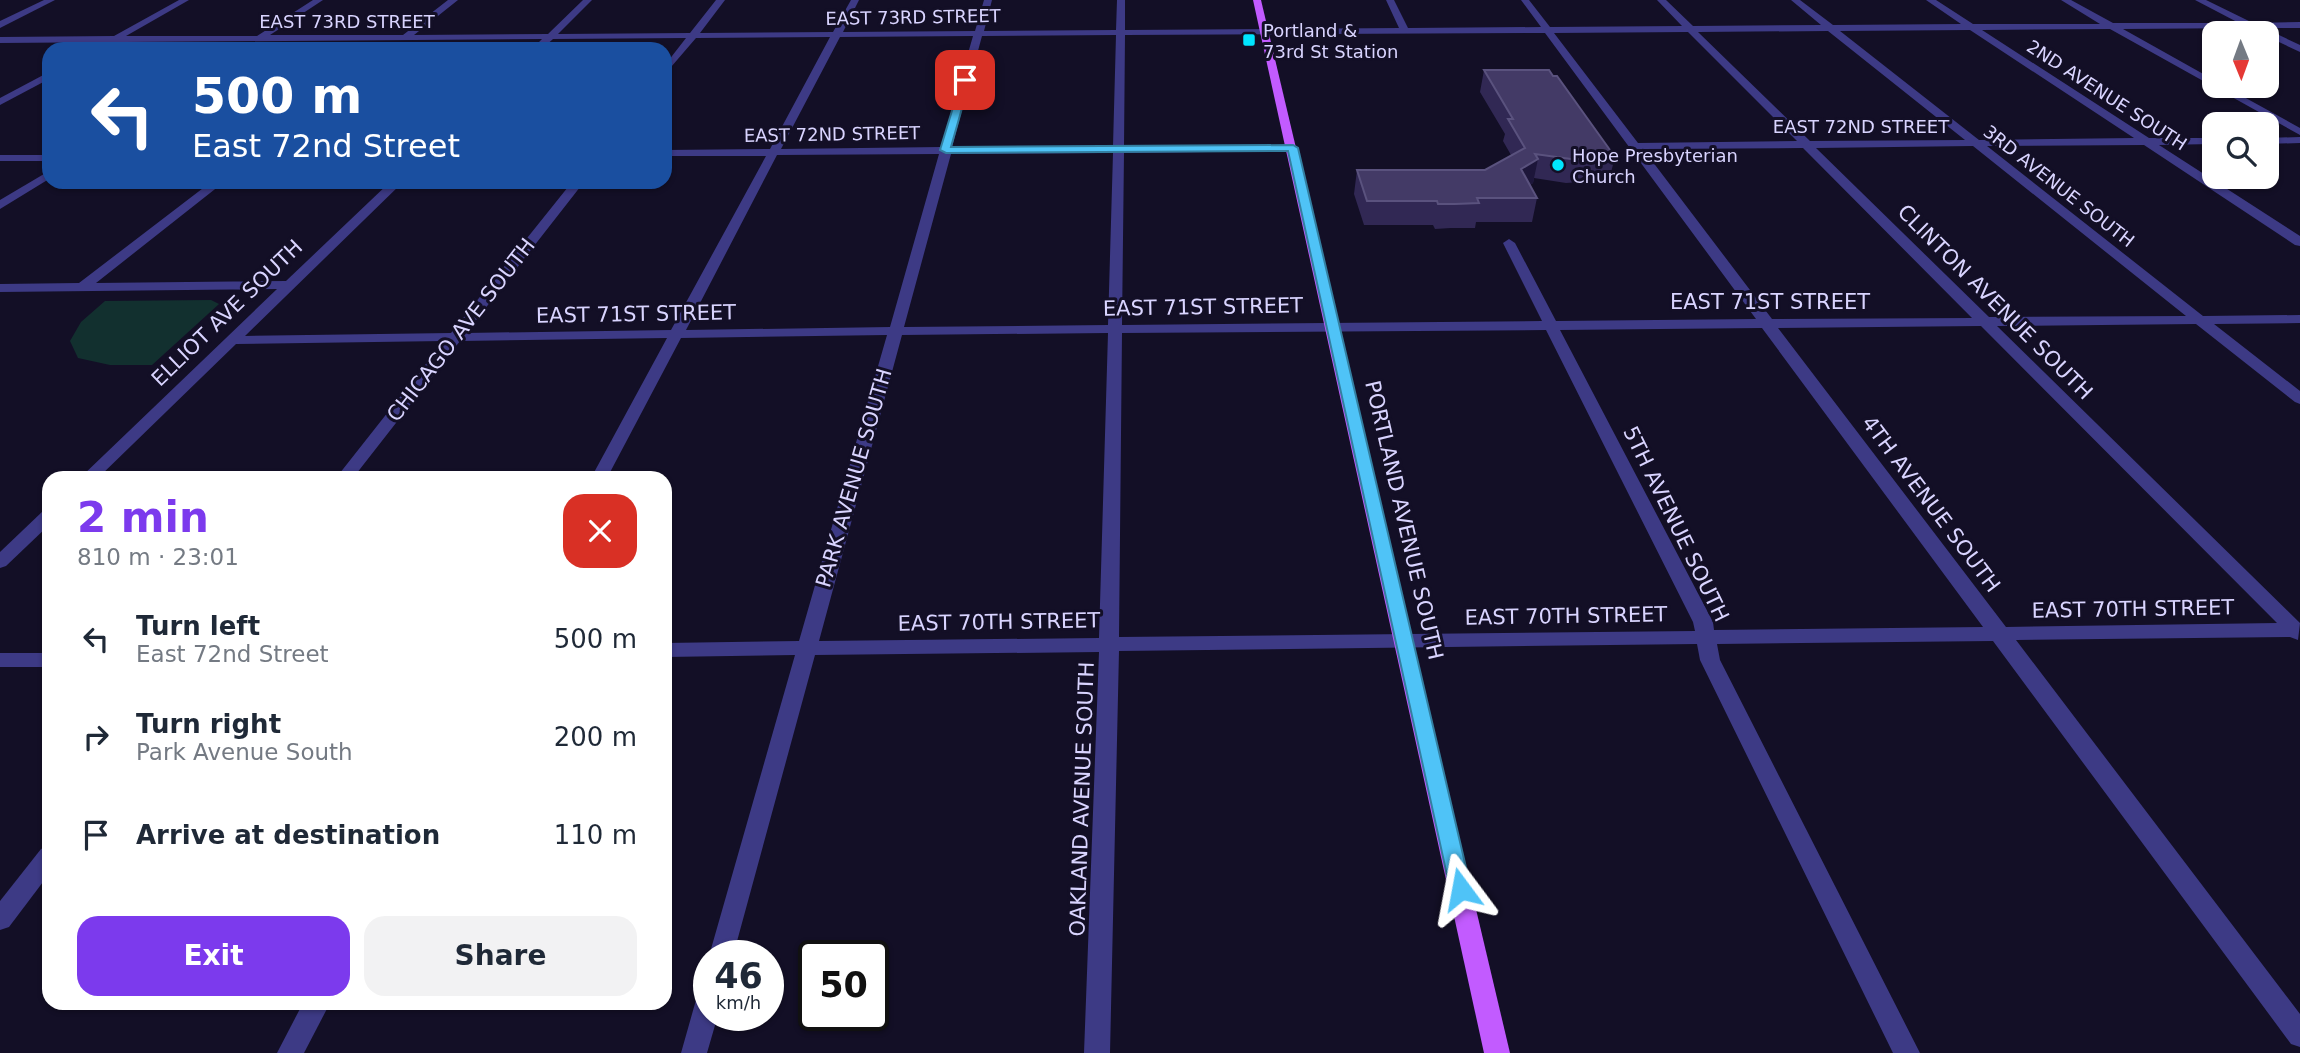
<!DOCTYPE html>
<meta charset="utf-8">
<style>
body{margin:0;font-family:"DejaVu Sans",sans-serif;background:#f2f2f3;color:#1f2937;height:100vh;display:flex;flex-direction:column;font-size:26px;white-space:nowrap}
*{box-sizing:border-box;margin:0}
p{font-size:23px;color:#747a83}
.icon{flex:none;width:38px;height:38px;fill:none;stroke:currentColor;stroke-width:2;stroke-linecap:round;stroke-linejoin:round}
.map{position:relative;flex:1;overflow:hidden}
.drawer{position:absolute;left:42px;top:471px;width:630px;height:539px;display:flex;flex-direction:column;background:#fff;border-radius:21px;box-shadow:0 2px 5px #0004}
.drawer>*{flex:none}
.guide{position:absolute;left:42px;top:42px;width:630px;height:147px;border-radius:21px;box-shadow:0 2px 5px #0004;background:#1a4fa0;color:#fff;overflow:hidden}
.needle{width:46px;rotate:179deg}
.fabs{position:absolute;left:2202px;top:21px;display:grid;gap:14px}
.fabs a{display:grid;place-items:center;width:77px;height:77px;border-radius:14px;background:#fff;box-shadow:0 2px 5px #0004;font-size:35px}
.speed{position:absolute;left:693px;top:940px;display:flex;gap:14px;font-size:35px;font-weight:700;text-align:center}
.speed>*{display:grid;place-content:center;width:91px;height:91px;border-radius:50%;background:#fff;box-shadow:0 2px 5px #0004;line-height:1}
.speed small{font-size:18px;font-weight:400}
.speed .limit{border:4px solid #111;border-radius:10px;background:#fff;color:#111}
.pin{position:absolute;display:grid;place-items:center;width:60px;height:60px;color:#fff;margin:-30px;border-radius:14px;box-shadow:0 4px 10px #0006}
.me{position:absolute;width:77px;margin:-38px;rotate:347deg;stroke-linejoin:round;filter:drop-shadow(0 0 5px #0008)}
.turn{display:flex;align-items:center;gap:24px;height:147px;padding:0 35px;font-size:32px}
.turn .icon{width:91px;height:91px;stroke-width:2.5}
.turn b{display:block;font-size:49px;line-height:60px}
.round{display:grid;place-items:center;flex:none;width:74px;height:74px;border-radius:21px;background:#f2f2f3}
.headline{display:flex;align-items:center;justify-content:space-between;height:119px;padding:0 35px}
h1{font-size:42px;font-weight:600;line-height:52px;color:#7c3aed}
.cta{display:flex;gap:14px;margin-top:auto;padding:14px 35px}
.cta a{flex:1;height:80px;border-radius:21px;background:#7c3aed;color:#fff;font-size:28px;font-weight:600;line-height:80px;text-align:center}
.cta a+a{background:#f2f2f3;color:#1f2937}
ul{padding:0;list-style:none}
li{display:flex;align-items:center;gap:21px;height:98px;padding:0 35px}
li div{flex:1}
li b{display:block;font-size:26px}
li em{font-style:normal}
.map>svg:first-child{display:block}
.green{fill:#12302f}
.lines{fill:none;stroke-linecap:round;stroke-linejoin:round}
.minor{fill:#3d3a85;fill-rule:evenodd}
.major{fill:#c25bff;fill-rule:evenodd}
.wall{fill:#312854}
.shaded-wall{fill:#1d163a}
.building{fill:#433a66;stroke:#5a527e;stroke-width:2}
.route{fill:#4fc3f7;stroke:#337fa1;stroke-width:2}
.poi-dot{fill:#00e5ff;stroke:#130f26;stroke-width:2.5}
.labels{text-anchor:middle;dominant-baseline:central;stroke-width:6;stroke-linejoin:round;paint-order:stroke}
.far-street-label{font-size:18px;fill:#d9d4ff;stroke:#130f26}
.far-poi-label{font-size:18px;fill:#d9d4ff;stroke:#130f26;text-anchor:start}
.street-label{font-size:21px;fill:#d9d4ff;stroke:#130f26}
</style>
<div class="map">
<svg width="2300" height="1053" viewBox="0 0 2300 1053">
<rect width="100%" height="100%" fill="#130f26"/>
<polygon class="green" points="211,300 219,304 152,365 110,365 78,358 70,341 81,322 105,301"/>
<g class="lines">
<g class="minor">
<polygon points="44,0 55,0 0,28 0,21"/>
<path d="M179,0H189L126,36H257L313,0H323L270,35H403L448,0H458L414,35L548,34L583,0H592L558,34L690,33L716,0H725L700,33L833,32L851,0H859L843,32L975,31L984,0H992L984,31L1116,30L1117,0H1125V30L1399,28L1386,0H1394L1408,28L1541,27L1521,0H1529L1550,27L1682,26L1657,0H1666L1693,26L1821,25L1791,0H1800L1833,25L1961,24L1926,0H1936L1973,24H2100L2061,0H2071L2113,23H2239L2195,0H2206L2253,23L2300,22V28H2264L2300,45V52L2266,36V33L2250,28L2123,29L2214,80V86H2224L2300,128V135L2110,29L1982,30L2149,138H2214V144L2159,145L2300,236V246L2295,245L2144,145L1987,146L2203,316L2300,315V323L2214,324L2300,391V404L2295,402L2196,324L1997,326L2300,623L2298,640L2290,637L2016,640L2300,1014V1047L2291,1044L1993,641L1717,644L1720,660L1920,1053H1893L1700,660L1697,644L1119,651L1110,1053H1084L1099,652L815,655L733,956H709L795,655L665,657V643L799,641L887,335L681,338L607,478H591L667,338L460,341L353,478H336L444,341L236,344L98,478H80L277,289L0,292V284L79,283L211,182H224L96,283L286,281L390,182H403L245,336L451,333L572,182H584L466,333L671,330L766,156H665V150L770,149L830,37L696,38L665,74V65L686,38L553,39L542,49H532L542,39L0,43V37L114,36ZM1970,30L2134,138L1979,140L1840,31ZM1828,31L1965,140L1810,141L1698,32ZM1688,32L1797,141L1638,143L1554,33ZM1545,33L1756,319L1556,321L1515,243L1509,239L1503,243L1542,321L1122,325L1124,153L1293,151L1299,148L1293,145L1124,146L1125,35ZM1116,35L1113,146L952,147L982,36ZM973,36L941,147L781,149L840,37ZM1973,146L2186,316L1989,317L1816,148ZM1803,148L1972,318L1772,319L1643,149ZM1113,153L1108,325L904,327L951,154ZM939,154L890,327L686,330L777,155ZM1981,326L2277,623L2006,627L1778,328ZM1762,328L1983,627L1714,630L1713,622L1560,330ZM1546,330L1693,622L1695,631L1119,637L1122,333ZM1108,333L1099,638L819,641L902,335Z"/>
<polygon points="49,72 49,79 0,105 0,98"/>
<polygon points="2300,137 2300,143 2266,144 2266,138"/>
<rect x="0" y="155" width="49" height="6"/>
<polygon points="49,171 49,179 0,209 0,200"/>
<polygon points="49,509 49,525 6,566 0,568 0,552 43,511"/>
<rect x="0" y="653" width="49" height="14"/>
<polygon points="49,846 49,874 9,927 0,930 0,901 41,849"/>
<polygon points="709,988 709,1015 718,1015 707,1053 681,1053 696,1000 700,992"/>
<polygon points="303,1003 330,1003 304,1053 277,1053"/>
</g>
<polygon class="major" points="1253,0 1261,0 1510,1053 1484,1053"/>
</g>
<polygon class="wall" points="1484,70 1615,157 1609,180 1566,183 1534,178 1533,183 1530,185 1537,198 1532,222 1476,222 1475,228 1451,228 1435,229 1433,225 1364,225 1354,194 1357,170 1485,170 1511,155 1503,141 1505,134 1480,92"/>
<polygon class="shaded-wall" points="1538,159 1533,183 1516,193 1521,169"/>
<polygon class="building" points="1484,70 1549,70 1553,76 1557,76 1615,157 1571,159 1535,154 1538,159 1521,169 1537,198 1477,198 1479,203 1455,204 1438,204 1437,201 1367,201 1357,170 1485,170 1525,148 1508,119 1513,119"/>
<polygon class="route" points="962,78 970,80 951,147 1293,145 1298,148 1471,889 1468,896 1461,899 1453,896 1450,889 1288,151 946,153 940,150"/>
<g class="poi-dot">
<rect x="1242" y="33" width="14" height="14" rx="3.5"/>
<circle cx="1558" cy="165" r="7"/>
</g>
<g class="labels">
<g class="far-street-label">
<text transform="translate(913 17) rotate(-1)">EAST 73RD STREET</text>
<text x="347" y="21">EAST 73RD STREET</text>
<text transform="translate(2107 95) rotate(33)">2ND AVENUE SOUTH</text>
<text x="1861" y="126">EAST 72ND STREET</text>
<text transform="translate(832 134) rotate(-1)">EAST 72ND STREET</text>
<text transform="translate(2059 186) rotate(38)">3RD AVENUE SOUTH</text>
</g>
<g class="far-poi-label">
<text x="1263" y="30">Portland &amp;<tspan x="1263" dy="21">73rd St Station</tspan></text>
<text x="1572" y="155">Hope Presbyterian<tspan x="1572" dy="21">Church</tspan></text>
</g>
<g class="street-label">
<text x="1770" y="302">EAST 71ST STREET</text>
<text transform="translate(1995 302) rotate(45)">CLINTON AVENUE SOUTH</text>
<text transform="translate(1203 307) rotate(-1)">EAST 71ST STREET</text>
<text transform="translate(227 313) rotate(-44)">ELLIOT AVE SOUTH</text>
<text transform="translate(636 314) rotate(-1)">EAST 71ST STREET</text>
<text transform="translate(461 330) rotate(-52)">CHICAGO AVE SOUTH</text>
<text transform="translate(854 478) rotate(-74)">PARK AVENUE SOUTH</text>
<text transform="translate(1931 504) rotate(53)">4TH AVENUE SOUTH</text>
<text transform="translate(1404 520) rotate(77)">PORTLAND AVENUE SOUTH</text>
<text transform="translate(1676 524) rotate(64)">5TH AVENUE SOUTH</text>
<text transform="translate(2133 609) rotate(-1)">EAST 70TH STREET</text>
<text transform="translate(1566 616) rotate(-1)">EAST 70TH STREET</text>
<text transform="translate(999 622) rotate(-1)">EAST 70TH STREET</text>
<text transform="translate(1082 799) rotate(-88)">OAKLAND AVENUE SOUTH</text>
</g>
</g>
</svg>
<div class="fabs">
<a><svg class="needle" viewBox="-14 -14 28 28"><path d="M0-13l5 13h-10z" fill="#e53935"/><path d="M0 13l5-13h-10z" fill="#747a83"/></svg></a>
<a><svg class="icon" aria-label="search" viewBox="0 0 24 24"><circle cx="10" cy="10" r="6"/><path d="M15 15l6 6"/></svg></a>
</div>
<div class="speed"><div>46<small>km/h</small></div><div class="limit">50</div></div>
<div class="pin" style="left:965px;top:80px;background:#d93025"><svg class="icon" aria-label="arrive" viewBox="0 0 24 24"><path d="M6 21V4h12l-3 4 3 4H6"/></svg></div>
<svg class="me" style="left:1461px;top:889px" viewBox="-20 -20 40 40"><path d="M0-17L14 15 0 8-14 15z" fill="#4fc3f7" stroke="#fff" stroke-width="4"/></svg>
<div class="guide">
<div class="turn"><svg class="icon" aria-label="left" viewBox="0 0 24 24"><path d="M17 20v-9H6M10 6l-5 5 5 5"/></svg><div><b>500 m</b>East 72nd Street</div></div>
</div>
<section class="drawer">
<div class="headline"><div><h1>2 min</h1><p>810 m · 23:01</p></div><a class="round" style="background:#d93025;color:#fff"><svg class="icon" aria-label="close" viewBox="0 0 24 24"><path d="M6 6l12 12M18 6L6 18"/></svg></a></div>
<ul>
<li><svg class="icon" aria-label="left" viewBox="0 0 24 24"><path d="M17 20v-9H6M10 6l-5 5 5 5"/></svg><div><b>Turn left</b><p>East 72nd Street</p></div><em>500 m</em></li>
<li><svg class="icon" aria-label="right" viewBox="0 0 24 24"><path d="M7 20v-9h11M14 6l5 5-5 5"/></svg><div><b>Turn right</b><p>Park Avenue South</p></div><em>200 m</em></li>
<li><svg class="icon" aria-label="arrive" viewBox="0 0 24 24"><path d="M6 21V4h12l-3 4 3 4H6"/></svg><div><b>Arrive at destination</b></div><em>110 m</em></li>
</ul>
<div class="cta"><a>Exit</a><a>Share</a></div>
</section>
</div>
